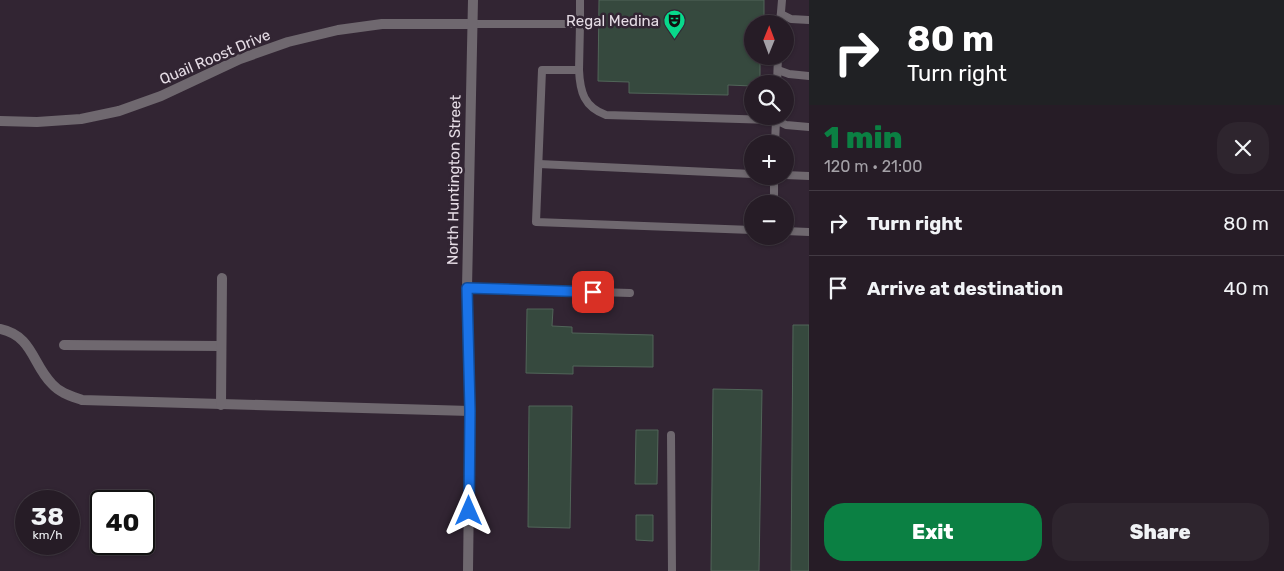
<!DOCTYPE html>
<meta charset="utf-8">
<style>
body{margin:0;font-family:Rubik,sans-serif;background:#2e252e;color:#f1f3f6;height:100vh;display:flex;flex-direction:column;font-size:19px;white-space:nowrap}
*{box-sizing:border-box;margin:0}
p{font-size:16px;color:#a4a1a7}
.icon{flex:none;width:28px;height:28px;fill:none;stroke:currentColor;stroke-width:2;stroke-linecap:round;stroke-linejoin:round}
.map{position:relative;flex:1;overflow:hidden}
.side{display:flex;flex-direction:column;background:#261c26;width:475px}
.side>*{flex:none}
.hud{background:#202124;color:#fff;overflow:hidden}
.needle{width:32px;rotate:1deg}
.buttons{position:absolute;left:744px;top:15px;display:grid;gap:10px}
.buttons a{display:grid;place-items:center;width:50px;height:50px;border-radius:50%;background:#261c26;box-shadow:0 1px 4px #0004,0 0 0 1px #423a43;font-size:25px}
.speed{position:absolute;left:15px;top:490px;display:flex;gap:10px;font-size:25px;font-weight:700;text-align:center}
.speed>*{display:grid;place-content:center;width:65px;height:65px;border-radius:50%;background:#261c26;box-shadow:0 1px 4px #0004,0 0 0 1px #423a43;line-height:1}
.speed small{font-size:12px;font-weight:400}
.speed .limit{border:2px solid #111;border-radius:8px;background:#fff;color:#111}
.pin{position:absolute;display:grid;place-items:center;width:42px;height:42px;color:#fff;margin:-21px;border-radius:10px;box-shadow:0 2px 8px #0006}
.me{position:absolute;width:55px;margin:-28px;rotate:0deg;stroke-linejoin:round;filter:drop-shadow(0 0 4px #0008)}
.turn{display:flex;align-items:center;gap:18px;height:105px;padding:0 15px;font-size:22px}
.turn .icon{width:65px;height:65px;stroke-width:2.5}
.turn b{display:block;font-size:35px;line-height:42px}
.round{display:grid;place-items:center;flex:none;width:52px;height:52px;border-radius:20px;background:#2e252e}
.summary{display:flex;align-items:center;justify-content:space-between;height:85px;padding:0 15px}
h1{font-size:30px;font-weight:800;line-height:38px;color:#0b8043}
.button{display:flex;gap:10px;margin-top:auto;padding:10px 15px}
.button a{flex:1;height:58px;border-radius:20px;background:#0b8043;color:#fff;font-size:20px;font-weight:800;line-height:58px;text-align:center}
.button a+a{background:#2e252e;color:#f1f3f6}
ul{padding:0;list-style:none}
li{display:flex;align-items:center;gap:15px;height:65px;padding:0 15px;border-top:1px solid #423a43}
li div{flex:1}
li b{display:block;font-size:19px}
li em{font-style:normal}
main{display:flex;flex:1;min-height:0}
.map>svg:first-child{display:block}
.building{fill:#36493e;stroke:#516559}
.lines{fill:none;stroke-linecap:round;stroke-linejoin:round}
.service{stroke:#6f686f;stroke-width:8}
.minor{stroke:#6f686f;stroke-width:10}
.tertiary{stroke:#6f686f;stroke-width:10}
.route-casing{stroke:#114b97;stroke-width:12}
.route{stroke:#1a73e8;stroke-width:9}
.labels{text-anchor:middle;dominant-baseline:central;stroke-width:5;stroke-linejoin:round;paint-order:stroke}
.poi-label{font-size:15px;fill:#e5dce5;stroke:#322533;text-anchor:end}
.street-label{font-size:15px;fill:#e5dce5;stroke:#322533}
</style>
<main>
<div class="map">
<svg width="809" height="571" viewBox="0 0 809 571">
<rect width="100%" height="100%" fill="#322533"/>
<g class="building">
<polygon points="599,0 764,0 764,24 752,24 752,56 760,56 760,84 752,84 752,86 728,85 728,95 629,93 629,82 598,81"/>
<polygon points="527,309 553,309 552,326 572,327 572,333 653,335 653,367 573,366 573,374 526,373"/>
<polygon points="793,325 809,325 809,571 791,571"/>
<polygon points="713,389 762,390 759,571 711,571"/>
<polygon points="529,406 572,406 570,528 528,527"/>
<polygon points="636,430 658,430 657,484 635,484"/>
<polygon points="636,515 653,515 653,541 636,540"/>
</g>
<g class="lines">
<g class="service">
<polyline points="781,14 791,19 809,20"/>
<polyline points="473,24 580,24 580,0"/>
<polyline points="580,24 579,70 542,70 536,222 752,230"/>
<polyline points="780,24 782,0"/>
<path d="M579,70C580,92 584,107 606,115L776,120V116"/>
<polyline points="778,70 789,74 809,76"/>
<polyline points="777,84 778,56"/>
<polyline points="775,144 776,120 786,125 809,127"/>
<polyline points="539,164 752,174"/>
<polyline points="785,175 809,176"/>
<polyline points="774,204 774,176"/>
<polyline points="785,231 809,232"/>
<polyline points="467,288 630,293"/>
<polyline points="671,435 672,571"/>
</g>
<g class="minor">
<polyline points="0,121 37,122 81,119 119,111 161,96 240,59 288,42 338,30 382,24 473,24"/>
<path d="M0,329C33,336 32,364 52,384C60,393 71,396 82,400L470,411"/>
<polyline points="64,345 221,346"/>
<polyline points="221,405 222,278"/>
</g>
<polyline class="tertiary" points="468,571 470,411 467,288 473,0"/>
</g>
<g class="lines">
<defs>
<polyline id="route" points="469,511 470,411 467,288 593,292"/>
</defs>
<use href="#route" class="route-casing"/>
<use href="#route" class="route"/>
</g>
<defs>
<symbol id="theatre-pin" viewBox="-11 -11 22 30"><path d="M0 17L-7.5 6A9.5 9.5 0 1 1 7.5 6Z" fill="#08d98b" stroke="#322533"/><path d="M-5-5.5Q0-4 5-5.5V0Q5 5 0 6Q-5 5-5 0ZM-3.3-2.5H-1v1.5H-3.3ZM1-2.5H3.3v1.5H1ZM-2.8 1Q0 5.5 2.8 1Z" fill="#111"/></symbol>
</defs>
<g fill-rule="evenodd">
<use href="#theatre-pin" x="662" y="8" width="25" height="34"/>
</g>
<g class="labels">
<g class="poi-label">
<text x="659" y="21">Regal Medina</text>
</g>
<g class="street-label">
<text transform="translate(215 57) rotate(-23)">Quail Roost Drive</text>
<text transform="translate(454 180) rotate(-89)">North Huntington Street</text>
</g>
</g>
</svg>
<div class="buttons">
<a><svg class="needle" viewBox="-14 -14 28 28"><path d="M0-13l5 13h-10z" fill="#e53935"/><path d="M0 13l5-13h-10z" fill="#a4a1a7"/></svg></a>
<a><svg class="icon" aria-label="search" viewBox="0 0 24 24"><circle cx="10" cy="10" r="6"/><path d="M15 15l6 6"/></svg></a>
<a>+</a>
<a>−</a>
</div>
<div class="speed"><div>38<small>km/h</small></div><div class="limit">40</div></div>
<div class="pin" style="left:593px;top:292px;background:#d93025"><svg class="icon" aria-label="arrive" viewBox="0 0 24 24"><path d="M6 21V4h12l-3 4 3 4H6"/></svg></div>
<svg class="me" style="left:469px;top:511px" viewBox="-20 -20 40 40"><path d="M0-17L14 15 0 8-14 15z" fill="#1a73e8" stroke="#fff" stroke-width="4"/></svg>
</div>
<section class="side">
<div class="hud">
<div class="turn"><svg class="icon" aria-label="right" viewBox="0 0 24 24"><path d="M7 20v-9h11M14 6l5 5-5 5"/></svg><div><b>80 m</b>Turn right</div></div>
</div>
<div class="summary"><div><h1>1 min</h1><p>120 m · 21:00</p></div><a class="round"><svg class="icon" aria-label="close" viewBox="0 0 24 24"><path d="M6 6l12 12M18 6L6 18"/></svg></a></div>
<ul>
<li><svg class="icon" aria-label="right" viewBox="0 0 24 24"><path d="M7 20v-9h11M14 6l5 5-5 5"/></svg><div><b>Turn right</b></div><em>80 m</em></li>
<li><svg class="icon" aria-label="arrive" viewBox="0 0 24 24"><path d="M6 21V4h12l-3 4 3 4H6"/></svg><div><b>Arrive at destination</b></div><em>40 m</em></li>
</ul>
<div class="button"><a>Exit</a><a>Share</a></div>
</section>
</main>
